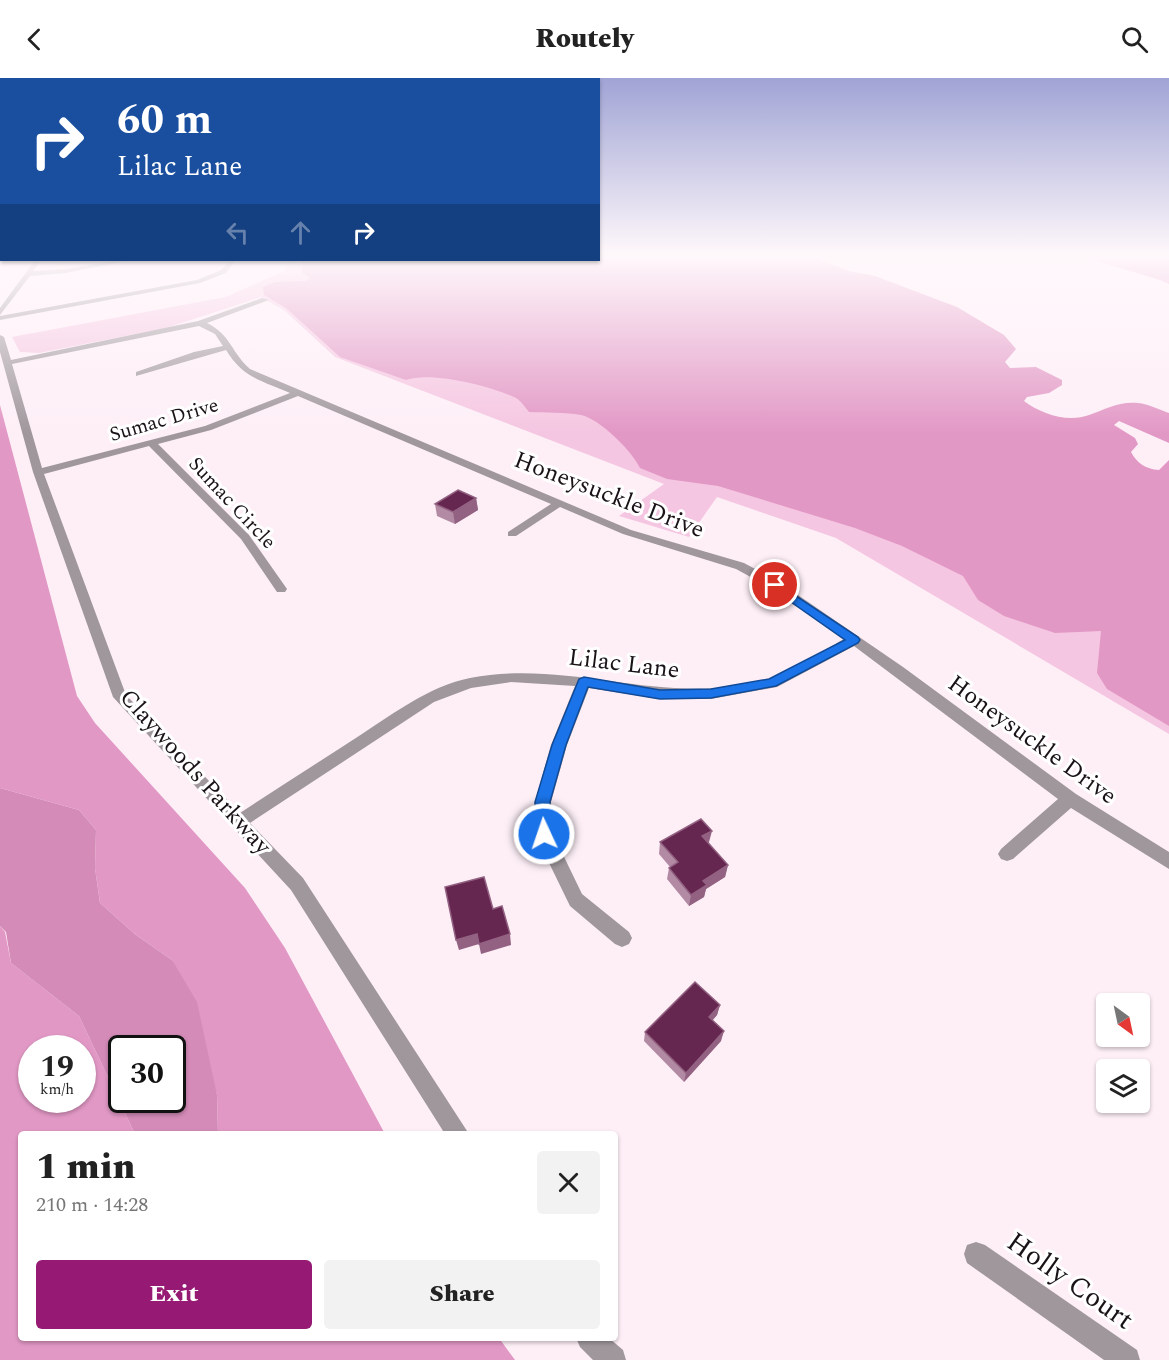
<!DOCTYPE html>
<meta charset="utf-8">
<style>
body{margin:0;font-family:Spectral,serif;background:#f2f2f2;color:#222;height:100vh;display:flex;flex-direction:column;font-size:22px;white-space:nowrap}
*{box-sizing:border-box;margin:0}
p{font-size:20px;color:#767676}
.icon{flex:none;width:33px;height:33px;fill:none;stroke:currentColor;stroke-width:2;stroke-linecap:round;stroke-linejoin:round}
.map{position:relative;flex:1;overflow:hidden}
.details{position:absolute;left:18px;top:1053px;width:600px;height:210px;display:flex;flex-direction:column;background:#fff;border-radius:6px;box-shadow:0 2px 4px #0004}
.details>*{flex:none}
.top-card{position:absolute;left:0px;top:0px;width:600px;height:183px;box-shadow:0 2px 4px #0004;background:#1a4fa0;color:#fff;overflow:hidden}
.needle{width:39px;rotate:147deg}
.controls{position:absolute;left:1096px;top:915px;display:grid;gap:12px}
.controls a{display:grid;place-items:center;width:54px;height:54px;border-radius:6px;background:#fff;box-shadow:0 2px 4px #0004;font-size:30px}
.speed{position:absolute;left:18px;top:957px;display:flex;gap:12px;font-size:30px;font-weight:700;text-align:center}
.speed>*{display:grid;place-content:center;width:78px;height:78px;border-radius:50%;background:#fff;box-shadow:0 2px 4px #0004;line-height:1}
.speed small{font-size:15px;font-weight:400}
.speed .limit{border:3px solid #111;border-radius:9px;background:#fff;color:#111}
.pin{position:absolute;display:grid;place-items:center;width:51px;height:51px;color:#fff;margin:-26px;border:3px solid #fff;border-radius:50%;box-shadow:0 2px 6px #0007}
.me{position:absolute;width:66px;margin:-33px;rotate:357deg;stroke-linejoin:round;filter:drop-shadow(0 0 4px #0008)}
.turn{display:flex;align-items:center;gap:21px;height:126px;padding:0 18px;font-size:27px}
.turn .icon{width:78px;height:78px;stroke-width:2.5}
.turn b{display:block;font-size:42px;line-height:51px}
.lanes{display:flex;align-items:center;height:57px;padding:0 18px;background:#0003;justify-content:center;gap:30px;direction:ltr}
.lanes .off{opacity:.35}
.round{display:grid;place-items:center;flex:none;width:63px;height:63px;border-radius:6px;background:#f2f2f2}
.overview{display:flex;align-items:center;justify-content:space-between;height:102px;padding:0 18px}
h1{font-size:36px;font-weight:800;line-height:45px}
.primary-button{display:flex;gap:12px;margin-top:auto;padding:12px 18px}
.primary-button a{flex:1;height:69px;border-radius:6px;background:#961a73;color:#fff;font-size:24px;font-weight:800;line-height:69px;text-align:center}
.primary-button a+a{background:#f2f2f2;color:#222}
header{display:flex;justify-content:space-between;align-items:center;height:78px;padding:0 18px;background:#fff;font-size:27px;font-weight:800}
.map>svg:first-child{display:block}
.green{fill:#f5c6e1}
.forest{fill:#e298c5;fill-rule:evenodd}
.water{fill:#d48bb8;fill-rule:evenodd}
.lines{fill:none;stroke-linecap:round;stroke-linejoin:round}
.minor{fill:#9f979c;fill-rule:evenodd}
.wall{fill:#b28aa4}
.shaded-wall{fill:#936282}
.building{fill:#652650;stroke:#936282;stroke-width:1.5}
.route{fill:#1a73e8;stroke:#114b97;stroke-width:1.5}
.labels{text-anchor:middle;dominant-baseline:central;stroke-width:6;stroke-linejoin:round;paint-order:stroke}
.far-street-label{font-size:20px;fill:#191216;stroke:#fff}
.street-label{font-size:24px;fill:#191216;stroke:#fff}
.near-street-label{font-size:28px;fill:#191216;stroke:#fff}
</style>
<header><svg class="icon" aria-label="back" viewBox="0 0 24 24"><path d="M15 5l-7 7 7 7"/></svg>Routely<svg class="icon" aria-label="search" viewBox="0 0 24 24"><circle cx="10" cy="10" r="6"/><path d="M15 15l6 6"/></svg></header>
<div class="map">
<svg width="1169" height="1282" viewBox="0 0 1169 1282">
<rect width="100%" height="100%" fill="#feeff7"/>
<polygon class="green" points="290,182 405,182 1169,538 1169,656 836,460 717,419 689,459 619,438 664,406 335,279 284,232 261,219 166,250 39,275 20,274 12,259 226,219 284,193"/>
<g class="forest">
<path d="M599,176H807L849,193L875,198L957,229L1004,257L1016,271L1005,284L1010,290L1036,289L1062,302V307L1049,315L1027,319L1024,323C1041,336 1068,345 1089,337C1106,331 1119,323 1138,325C1148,326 1160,332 1169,335V365L1119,343L1114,347L1135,360L1138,366L1131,374C1137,385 1145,391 1159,392L1169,382V648L1107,611L1097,595L1101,553L1055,555L1004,538L978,522L963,498L902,468L855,450L718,408L667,401L640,390C632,373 600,341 581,337C565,334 546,335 529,334C525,329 521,323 516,320C491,308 431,293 406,302L340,279L286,230L264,217L263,209L275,204L306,203L310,200L302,195V182H598Z"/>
<polygon points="1074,176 1169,176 1169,206 1160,202"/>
<polygon points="0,327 77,618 95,645 245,810 285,870 385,1056 218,1056 217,1017 172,882 136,857 100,825 95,790 96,752 79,732 0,710"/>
<path d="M0,848L5,854L11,885L79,938L135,1056H21V1260H499L515,1282H0ZM32,970H82V1022H32Z"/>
</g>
<path class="water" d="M0,710L79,732L96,752L95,790L100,825L136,857L172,882L197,924L217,1017L218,1056H135L79,938L11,885L6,854L0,848ZM122,970H172V1022H122Z"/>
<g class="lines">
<g class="minor">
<polygon points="35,182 41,182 33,193 66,191 120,182 131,182 66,195 30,198 0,237 0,230"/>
<polygon points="230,182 236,182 226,195 200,205 0,242 0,238 197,202 221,192"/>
<path d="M262,220L269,222L207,245C231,257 231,274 250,291L631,452L744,485L779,504L903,589L1076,716L1169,774V791L1071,730L1013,781L1007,783L1001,781L998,776L1001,771L1058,721L854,568L777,609L711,621H660L589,610L567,667L551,724L553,756L582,816L629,854L632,860L629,866L622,869L615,866L570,828L535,756V724L551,667L575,608L511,604L471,610L434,624L250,745L303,800L469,1056H445L291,812L113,619L33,394L0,274V257L4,259L11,282L198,243ZM199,248L215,256L223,268L194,274L136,294V298L226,272C243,300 261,302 290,315L205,348L42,390L12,286ZM298,318L551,426L508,454V458H516L560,429L623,456L736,491L771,510L844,561C822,573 791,594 768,601C667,631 572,580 470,600C430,608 396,634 362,656C322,682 281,708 240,735L126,617L44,396L149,368L241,461L277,514H285L287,511L249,457L158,366L211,352Z"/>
<polygon points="976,1164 985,1167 1137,1272 1140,1282 1104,1282 967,1185 964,1176 967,1167"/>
<polygon points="576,1260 609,1260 623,1272 626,1282 593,1282 580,1269"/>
</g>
</g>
<g class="wall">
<polygon points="476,420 478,432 455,446 437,438 435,426"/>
<polygon points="660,764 709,764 709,765 728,787 725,799 706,811 704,819 689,828 667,801 669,790 670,789 659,776"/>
<polygon points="720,927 717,937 713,942 721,963 684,1004 644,963 645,954"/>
</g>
<g class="shaded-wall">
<polygon points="476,420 478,432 455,446 453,434"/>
<polygon points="712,753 709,764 700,770 702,758"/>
<polygon points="728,787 725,799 706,811 704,819 689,828 691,817 703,803"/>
<polygon points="477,856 479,866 459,872 456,862"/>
<polygon points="510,856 511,867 481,876 479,866"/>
<polygon points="720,927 717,937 706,949 709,939"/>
<polygon points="724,953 721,963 684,1004 686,995"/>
</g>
<g class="building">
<polygon points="458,412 476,420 453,434 435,426"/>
<polygon points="701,741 712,753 702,758 728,787 703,803 707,807 691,817 669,790 678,784 660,764"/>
<polygon points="484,799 493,831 502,828 510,856 479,866 477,856 456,862 445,809"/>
<polygon points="695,904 720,927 709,939 724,953 686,995 645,954"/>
</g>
<linearGradient id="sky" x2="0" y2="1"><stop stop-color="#a0a4d5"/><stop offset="0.5" stop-color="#fff8fb"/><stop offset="1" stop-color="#fff8fb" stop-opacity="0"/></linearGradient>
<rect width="1169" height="355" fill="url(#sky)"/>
<polygon class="route" points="775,504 858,559 860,562 858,565 776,608 711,620 660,621 588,609 566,667 550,724 552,756 550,761 544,763 539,761 536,756 535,724 552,667 579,601 584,599 660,612 711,611 769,601 845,562 771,510 769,507"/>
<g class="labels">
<g class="far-street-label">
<text transform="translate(164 342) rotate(-16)">Sumac Drive</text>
<text transform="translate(232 425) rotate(47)">Sumac Circle</text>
</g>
<g class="street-label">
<text transform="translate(609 417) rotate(21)">Honeysuckle Drive</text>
<text transform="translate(624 586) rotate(7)">Lilac Lane</text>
<text transform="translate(1032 662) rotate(36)">Honeysuckle Drive</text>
<text transform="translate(195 694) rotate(48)">Claywoods Parkway</text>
</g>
<g class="near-street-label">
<text transform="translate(1070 1203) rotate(35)">Holly Court</text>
</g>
</g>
</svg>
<div class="controls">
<a><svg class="needle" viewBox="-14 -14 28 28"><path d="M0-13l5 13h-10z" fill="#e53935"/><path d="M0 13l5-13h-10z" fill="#767676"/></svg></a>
<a><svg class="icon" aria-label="layers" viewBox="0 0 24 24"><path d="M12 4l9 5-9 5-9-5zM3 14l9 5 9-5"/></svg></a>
</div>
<div class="speed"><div>19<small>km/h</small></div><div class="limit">30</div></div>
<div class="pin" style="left:775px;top:507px;background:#d93025"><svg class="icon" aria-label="arrive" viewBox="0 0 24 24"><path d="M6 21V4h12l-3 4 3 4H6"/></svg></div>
<svg class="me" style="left:544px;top:756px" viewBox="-20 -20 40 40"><circle r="17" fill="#1a73e8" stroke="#fff" stroke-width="3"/><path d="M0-11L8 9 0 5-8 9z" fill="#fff"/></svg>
<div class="top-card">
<div class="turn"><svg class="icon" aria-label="right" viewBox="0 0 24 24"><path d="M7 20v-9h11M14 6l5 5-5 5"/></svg><div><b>60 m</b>Lilac Lane</div></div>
<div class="lanes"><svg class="icon off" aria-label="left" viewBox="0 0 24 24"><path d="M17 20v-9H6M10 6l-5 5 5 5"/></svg><svg class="icon off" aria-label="ahead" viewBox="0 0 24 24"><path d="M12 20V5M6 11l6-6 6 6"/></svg><svg class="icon" aria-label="right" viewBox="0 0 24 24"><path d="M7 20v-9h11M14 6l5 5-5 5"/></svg></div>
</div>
<section class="details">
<div class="overview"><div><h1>1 min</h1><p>210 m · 14:28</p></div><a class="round"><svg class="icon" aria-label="close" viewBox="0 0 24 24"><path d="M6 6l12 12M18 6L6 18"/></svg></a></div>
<div class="primary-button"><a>Exit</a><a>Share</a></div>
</section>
</div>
